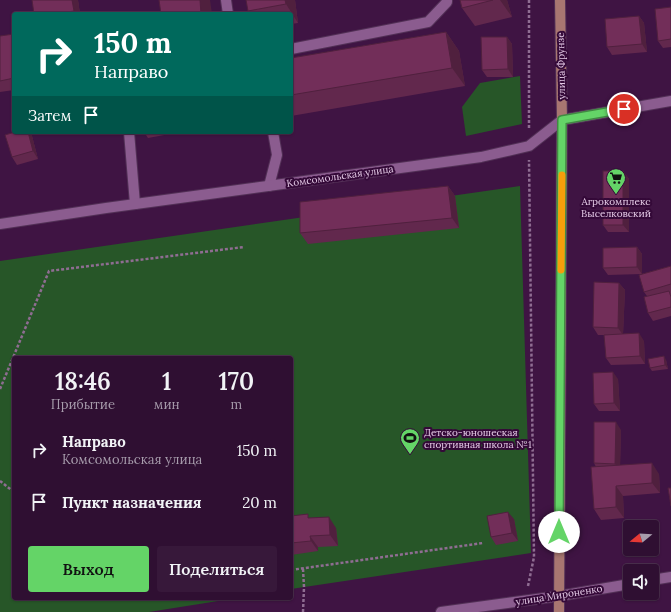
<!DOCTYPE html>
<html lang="ru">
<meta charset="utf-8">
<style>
body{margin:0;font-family:Lora,serif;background:#37183a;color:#f1f3f6;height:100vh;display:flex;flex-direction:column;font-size:15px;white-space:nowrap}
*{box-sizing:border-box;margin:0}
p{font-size:13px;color:#a79cac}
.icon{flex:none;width:22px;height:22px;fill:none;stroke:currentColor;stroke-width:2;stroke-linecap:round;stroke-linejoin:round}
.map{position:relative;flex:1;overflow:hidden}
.details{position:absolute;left:12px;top:356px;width:281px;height:244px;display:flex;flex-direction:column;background:#2f0f32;border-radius:4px;box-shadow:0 1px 3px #0004,0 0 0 1px #4a2f4d}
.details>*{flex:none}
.hud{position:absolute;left:12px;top:12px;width:281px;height:122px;border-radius:4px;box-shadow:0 1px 3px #0004,0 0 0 1px #4a2f4d;background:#00695c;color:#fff;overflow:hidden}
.needle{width:26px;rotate:252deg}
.fabs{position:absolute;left:623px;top:520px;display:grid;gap:8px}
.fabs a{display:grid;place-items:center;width:36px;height:36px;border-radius:4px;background:#2f0f32;box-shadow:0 1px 3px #0004,0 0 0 1px #4a2f4d;font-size:20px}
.pin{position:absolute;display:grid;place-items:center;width:34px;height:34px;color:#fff;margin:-17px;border:2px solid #fff;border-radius:50%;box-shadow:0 1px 4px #0007}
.me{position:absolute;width:44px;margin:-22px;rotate:0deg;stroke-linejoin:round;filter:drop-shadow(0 0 3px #0008)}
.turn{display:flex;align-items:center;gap:14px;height:84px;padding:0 16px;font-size:18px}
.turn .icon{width:52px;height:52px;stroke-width:2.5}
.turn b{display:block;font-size:28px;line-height:34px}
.then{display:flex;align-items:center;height:38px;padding:0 16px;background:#0003;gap:8px;font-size:15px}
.eta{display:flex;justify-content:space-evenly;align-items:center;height:68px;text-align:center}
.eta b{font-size:24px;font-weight:600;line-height:28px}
.cta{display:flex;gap:8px;margin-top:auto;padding:8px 16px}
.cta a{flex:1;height:46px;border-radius:4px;background:#64d467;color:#111;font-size:16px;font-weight:600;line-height:46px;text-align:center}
.cta a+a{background:#37183a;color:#f1f3f6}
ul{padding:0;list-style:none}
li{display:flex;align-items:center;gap:12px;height:52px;padding:0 16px}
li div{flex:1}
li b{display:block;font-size:15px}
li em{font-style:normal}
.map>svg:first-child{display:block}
.green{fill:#275628}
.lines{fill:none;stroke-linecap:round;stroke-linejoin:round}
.lane-casing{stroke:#523056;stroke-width:12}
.street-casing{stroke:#523056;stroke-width:12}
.secondary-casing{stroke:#523056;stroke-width:12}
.path{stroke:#8f6d92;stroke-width:2.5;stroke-dasharray:3 2;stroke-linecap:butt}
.lane{stroke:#8b5c8f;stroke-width:10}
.street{stroke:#8b5c8f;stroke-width:10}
.secondary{stroke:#a87671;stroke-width:10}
.wall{fill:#62284d}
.shaded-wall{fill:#50203e}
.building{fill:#722e59;stroke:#50203e}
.route-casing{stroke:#418a43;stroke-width:10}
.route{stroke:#64d467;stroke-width:7}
.slow{stroke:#f59e0b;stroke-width:7}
.labels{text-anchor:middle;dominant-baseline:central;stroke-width:4;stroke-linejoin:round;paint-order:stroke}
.street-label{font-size:10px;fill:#e4cae6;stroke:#340938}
.poi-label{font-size:10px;fill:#e4cae6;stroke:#340938}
</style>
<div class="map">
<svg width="671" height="612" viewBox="0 0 671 612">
<rect width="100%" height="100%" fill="#3f1443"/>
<g class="green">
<polygon points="520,76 522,124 466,136 462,107 480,83"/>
<polygon points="520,186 531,553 291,589 291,358 14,358 14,598 237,598 149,612 0,612 0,261"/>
</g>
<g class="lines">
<defs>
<g id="lane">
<polyline points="226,0 228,14"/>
<polyline points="291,49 428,22 447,2 447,0"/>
<polyline points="129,132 135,204"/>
<polyline points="269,186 277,155 273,132"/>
</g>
<g id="street">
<polyline points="0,224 106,208 481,157 529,146 562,120 671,101"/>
<polyline points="652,580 671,577"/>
<polyline points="441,612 559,596 630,584"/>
</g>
<polyline id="secondary" points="559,612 562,120 560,0"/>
</defs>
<use href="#lane" class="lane-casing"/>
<use href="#street" class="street-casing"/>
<use href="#secondary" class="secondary-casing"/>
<g class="path">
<polyline points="529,0 529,129"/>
<polyline points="0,389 49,271 244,247"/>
<polyline points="0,481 14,492"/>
<polyline points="291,570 483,543"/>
<polyline points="528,586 534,557 529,160"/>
<polyline points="303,612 304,587 303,569"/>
</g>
<use href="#lane" class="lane"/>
<use href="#street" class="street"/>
<use href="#secondary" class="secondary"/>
</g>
<g class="wall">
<polygon points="78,0 80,14 34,14"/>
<polygon points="295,0 298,23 291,24 291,14 250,14 248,11"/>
<polygon points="460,0 507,0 512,17 475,26 462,8"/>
<polygon points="671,7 671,47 663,48 658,41"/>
<polygon points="639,16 644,23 647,52 612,55 607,47"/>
<polygon points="446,32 459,51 465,86 291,116 291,58"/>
<polygon points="14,34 14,90 0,92 0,36"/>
<polygon points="507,37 512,44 513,77 487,77 482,70"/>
<polygon points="15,132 29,132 32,136 38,159 17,165 12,157"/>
<polygon points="144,132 181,132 148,138"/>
<polygon points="623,171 629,179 629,232 608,232 603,225"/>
<polygon points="448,186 455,196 459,228 308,244 300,233"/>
<polygon points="637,247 642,254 642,274 671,266 671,316 653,321 648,313 647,296 644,292 642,274 608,275 603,268"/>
<polygon points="619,283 625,290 623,334 644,341 645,364 611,365 606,358 610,335 598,335 593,327"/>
<polygon points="666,360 668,369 652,371 650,368"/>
<polygon points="618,379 620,411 599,411 594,404"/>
<polygon points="621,430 620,465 659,474 660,493 623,496 624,518 601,520 594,509 596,467 594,463"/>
<polygon points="291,516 311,518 336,528 338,546 318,547 318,551 291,555"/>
<polygon points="514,519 518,541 496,545 491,537"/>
</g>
<g class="shaded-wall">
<polygon points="72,0 78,0 80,14 76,14 74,11"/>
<polygon points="200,0 210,0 212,14 201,14"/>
<polygon points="285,0 295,0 298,23 286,4"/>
<polygon points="500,0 507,0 512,17"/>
<polygon points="639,16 644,23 647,52 642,44"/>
<polygon points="446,32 459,51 465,86 452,68"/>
<polygon points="507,37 512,44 513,77 508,69"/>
<polygon points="28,132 29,132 32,136 38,159 33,151"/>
<polygon points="623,171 629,179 629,232 623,225"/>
<polygon points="448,186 455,196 459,228 452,218"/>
<polygon points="637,247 642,254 642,274 637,267"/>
<polygon points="619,283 625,290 623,335 618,328"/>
<polygon points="639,333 644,341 645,364 640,356"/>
<polygon points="664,356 666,360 668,369 665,365"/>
<polygon points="613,372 618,379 620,411 614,403"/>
<polygon points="616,422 621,430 620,471 615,464"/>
<polygon points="652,463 659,474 660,493 652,483"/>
<polygon points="616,486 623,496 624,518 616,507"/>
<polygon points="508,512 514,519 518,541 512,533"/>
<polygon points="329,517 336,528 338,546 330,535"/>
<polygon points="310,536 318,547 318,551 311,541"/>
</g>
<g class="building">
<polygon points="32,0 72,0 74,11 53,14 34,14"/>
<polygon points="159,0 200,0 201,14 161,14"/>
<polygon points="246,0 285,0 286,4 248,11"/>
<polygon points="460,0 493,0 462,8"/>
<polygon points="671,7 671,39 658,41 655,9"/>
<polygon points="639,16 642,44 607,47 605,19"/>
<polygon points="446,32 452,68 291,95 291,58"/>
<polygon points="14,34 14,78 0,81 0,36"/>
<polygon points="481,37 507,37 508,69 482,70"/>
<polygon points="15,132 28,132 33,151 12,157 5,135"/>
<rect x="603" y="171" width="20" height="54"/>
<polygon points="448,186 452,218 300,233 300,202"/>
<polygon points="637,247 637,267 603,268 603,248"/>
<polygon points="671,266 671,284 644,292 639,275"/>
<polygon points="594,282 619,283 618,328 593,327"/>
<polygon points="669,291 671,297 671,307 648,313 644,297"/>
<polygon points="639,333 640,356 606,358 604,335"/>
<polygon points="664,356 665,365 650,368 648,359"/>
<polygon points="613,372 614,403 594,404 593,373"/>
<polygon points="594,422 616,422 615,464 594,463"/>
<polygon points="652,463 652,483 616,486 616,507 594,509 591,467"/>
<polygon points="668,488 671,488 671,506"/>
<polygon points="508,512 512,533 491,537 487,516"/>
<polygon points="308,514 308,518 329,517 330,535 310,536 311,541 291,543 291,516"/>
</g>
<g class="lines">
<defs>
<polyline id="route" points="559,532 562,120 624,109"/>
</defs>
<use href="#route" class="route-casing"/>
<use href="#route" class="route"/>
<polyline class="slow" points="561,270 562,175"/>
</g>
<defs>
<symbol id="supermarket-pin" viewBox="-11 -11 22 30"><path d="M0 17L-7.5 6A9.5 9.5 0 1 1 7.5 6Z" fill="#64d467" stroke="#340938"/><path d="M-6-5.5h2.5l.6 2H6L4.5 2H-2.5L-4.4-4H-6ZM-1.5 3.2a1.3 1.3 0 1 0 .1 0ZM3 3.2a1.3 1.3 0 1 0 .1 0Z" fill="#111"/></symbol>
<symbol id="stadium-pin" viewBox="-11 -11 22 30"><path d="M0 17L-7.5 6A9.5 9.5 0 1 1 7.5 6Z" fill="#64d467" stroke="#340938"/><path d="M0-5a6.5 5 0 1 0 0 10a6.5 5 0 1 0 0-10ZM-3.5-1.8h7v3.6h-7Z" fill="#111"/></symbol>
</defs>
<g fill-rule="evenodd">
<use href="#supermarket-pin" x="605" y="167" width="22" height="30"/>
<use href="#stadium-pin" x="399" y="427" width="22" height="30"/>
</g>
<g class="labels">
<g class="street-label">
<text transform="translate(561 66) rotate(-91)">улица Фрунзе</text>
<text transform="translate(340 176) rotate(-8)">Комсомольская улица</text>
<text transform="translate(559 595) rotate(-9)">улица Мироненко</text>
</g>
<g class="poi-label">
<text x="616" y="201">Агрокомплекс<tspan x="616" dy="12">Выселковский</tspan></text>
<text x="424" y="432" text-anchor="start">Детско-юношеская<tspan x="424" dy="12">спортивная школа №1</tspan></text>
</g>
</g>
</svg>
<div class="fabs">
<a><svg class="needle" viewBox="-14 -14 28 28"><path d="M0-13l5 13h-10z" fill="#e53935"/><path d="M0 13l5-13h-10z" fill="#a79cac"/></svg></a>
<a><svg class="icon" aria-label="sound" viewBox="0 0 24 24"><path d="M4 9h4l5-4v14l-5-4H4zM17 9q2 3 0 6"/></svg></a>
</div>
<div class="pin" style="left:624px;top:109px;background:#d93025"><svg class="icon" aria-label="arrive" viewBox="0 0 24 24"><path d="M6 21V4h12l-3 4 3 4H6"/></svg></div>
<svg class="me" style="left:559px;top:532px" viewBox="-20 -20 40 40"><circle r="19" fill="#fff"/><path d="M0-13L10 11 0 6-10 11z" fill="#64d467"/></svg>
<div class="hud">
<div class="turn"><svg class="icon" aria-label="right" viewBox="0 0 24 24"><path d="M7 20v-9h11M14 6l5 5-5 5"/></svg><div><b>150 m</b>Направо</div></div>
<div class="then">Затем<svg class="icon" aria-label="arrive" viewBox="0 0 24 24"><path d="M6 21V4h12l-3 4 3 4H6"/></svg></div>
</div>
<section class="details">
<div class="eta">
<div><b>18:46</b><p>Прибытие</p></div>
<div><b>1</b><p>мин</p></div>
<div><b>170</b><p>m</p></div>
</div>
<ul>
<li><svg class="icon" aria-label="right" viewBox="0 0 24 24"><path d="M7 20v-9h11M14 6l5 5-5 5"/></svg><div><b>Направо</b><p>Комсомольская улица</p></div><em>150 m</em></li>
<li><svg class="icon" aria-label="arrive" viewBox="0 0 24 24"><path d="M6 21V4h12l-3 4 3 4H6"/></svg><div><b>Пункт назначения</b></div><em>20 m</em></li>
</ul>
<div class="cta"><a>Выход</a><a>Поделиться</a></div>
</section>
</div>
